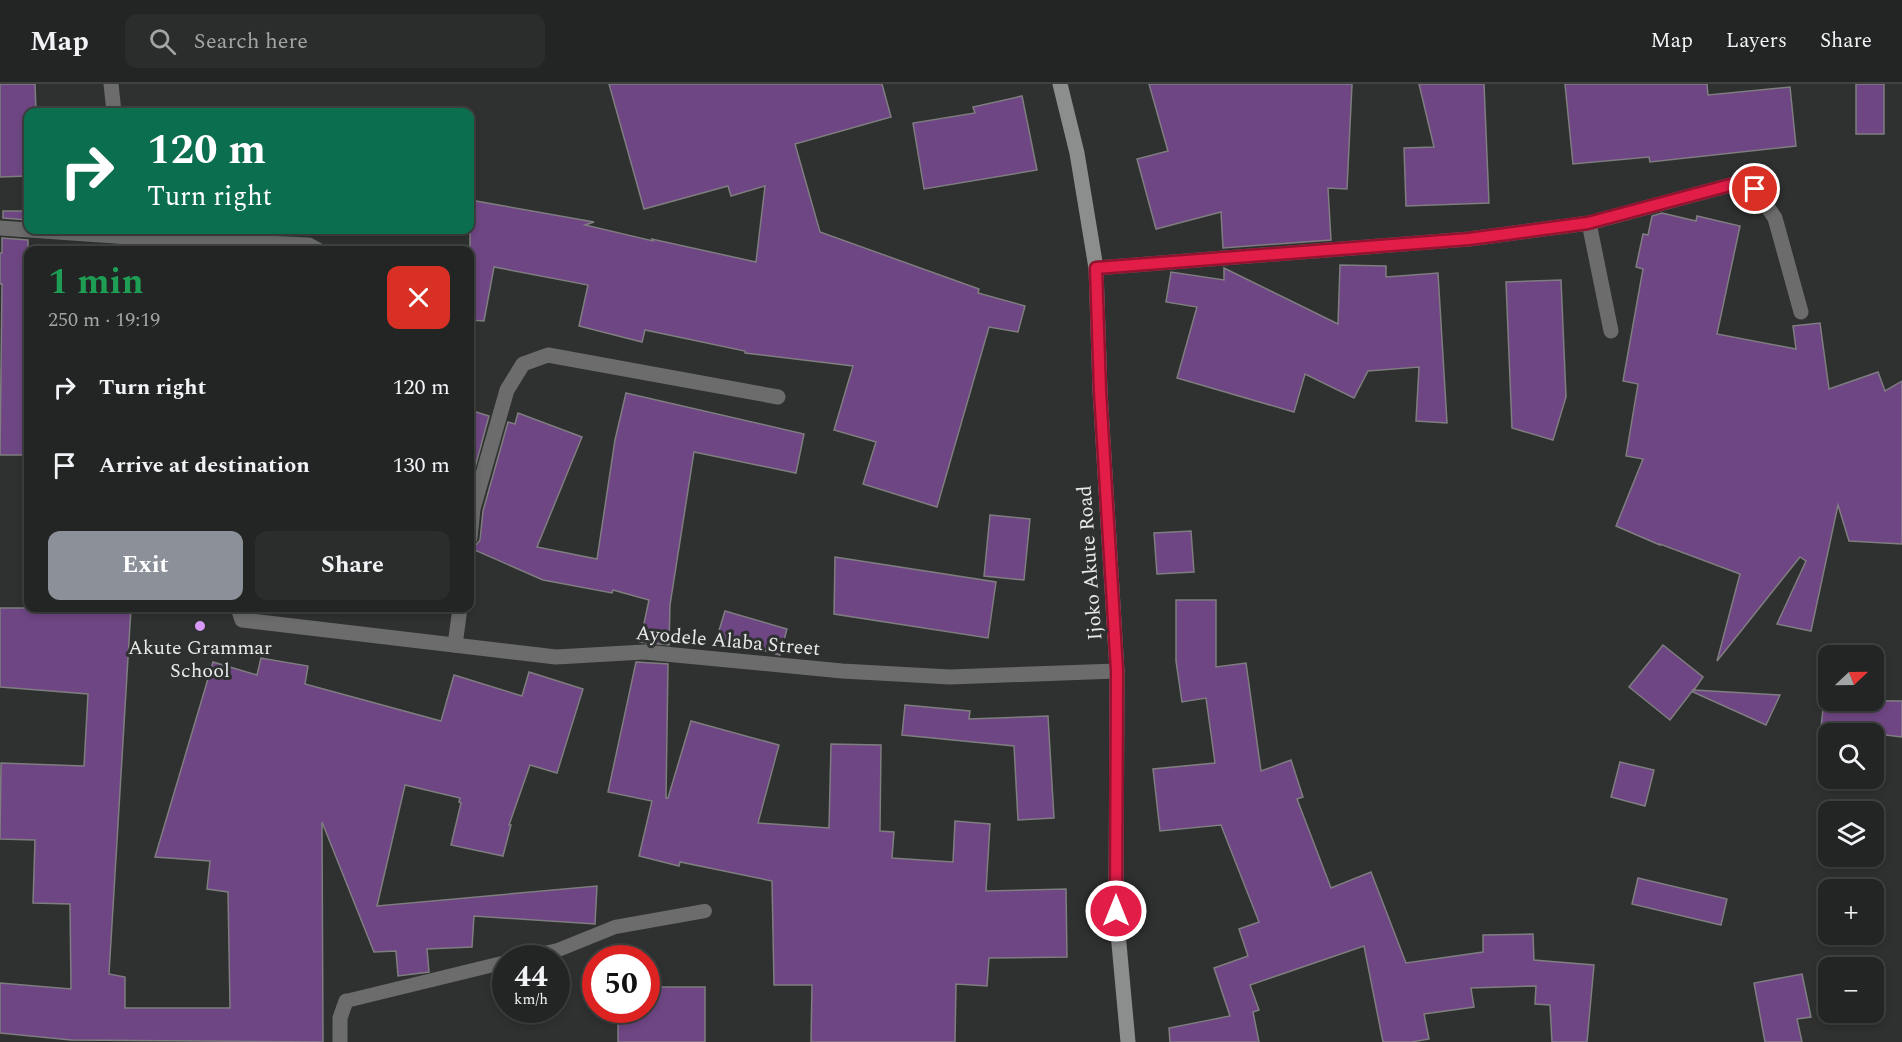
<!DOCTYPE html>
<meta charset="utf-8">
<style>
body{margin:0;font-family:Spectral,serif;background:#2a2d2b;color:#f1f3f6;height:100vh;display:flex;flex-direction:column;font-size:22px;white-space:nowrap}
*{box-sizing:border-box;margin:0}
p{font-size:20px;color:#a2a5a6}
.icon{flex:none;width:33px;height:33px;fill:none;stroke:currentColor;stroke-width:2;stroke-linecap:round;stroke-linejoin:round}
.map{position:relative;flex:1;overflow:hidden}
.panel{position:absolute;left:24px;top:162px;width:450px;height:366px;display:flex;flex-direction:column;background:#222523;border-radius:12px;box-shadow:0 3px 9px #0003,0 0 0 2px #3f4241}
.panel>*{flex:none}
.hud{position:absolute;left:24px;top:24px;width:450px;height:126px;border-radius:12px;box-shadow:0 3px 9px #0003,0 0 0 2px #3f4241;background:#0b6e4f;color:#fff;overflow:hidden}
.needle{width:39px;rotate:68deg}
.fabs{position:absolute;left:1818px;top:561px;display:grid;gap:12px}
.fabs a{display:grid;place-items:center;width:66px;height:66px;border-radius:12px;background:#222523;box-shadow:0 3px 9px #0003,0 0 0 2px #3f4241;font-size:30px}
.speed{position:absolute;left:492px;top:861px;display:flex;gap:12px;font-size:30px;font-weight:700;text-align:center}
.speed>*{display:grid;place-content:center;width:78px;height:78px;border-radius:50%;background:#222523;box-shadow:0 3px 9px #0003,0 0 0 2px #3f4241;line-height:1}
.speed small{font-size:15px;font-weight:400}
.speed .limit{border:9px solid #d22;background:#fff;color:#111}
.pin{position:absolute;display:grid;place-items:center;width:51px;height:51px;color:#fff;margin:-26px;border:3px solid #fff;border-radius:50%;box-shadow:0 2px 6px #0007}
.me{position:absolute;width:66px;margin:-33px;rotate:0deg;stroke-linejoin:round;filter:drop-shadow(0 0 4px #0008)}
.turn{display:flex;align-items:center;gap:21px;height:126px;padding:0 24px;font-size:27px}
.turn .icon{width:78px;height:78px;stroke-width:2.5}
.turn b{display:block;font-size:42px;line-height:51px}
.round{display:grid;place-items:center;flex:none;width:63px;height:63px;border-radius:12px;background:#2a2d2b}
.overview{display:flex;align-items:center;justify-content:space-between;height:102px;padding:0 24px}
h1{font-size:36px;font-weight:700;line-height:45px;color:#1e9e55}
.action{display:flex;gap:12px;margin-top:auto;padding:12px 24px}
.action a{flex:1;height:69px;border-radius:12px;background:#8c9099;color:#fff;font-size:24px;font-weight:700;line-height:69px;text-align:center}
.action a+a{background:#2a2d2b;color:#f1f3f6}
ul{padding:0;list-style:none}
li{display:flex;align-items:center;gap:18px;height:78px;padding:0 24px}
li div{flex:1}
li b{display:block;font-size:22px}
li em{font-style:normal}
header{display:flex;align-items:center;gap:36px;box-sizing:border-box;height:84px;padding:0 30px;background:#222523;border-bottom:2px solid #3f4241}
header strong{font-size:28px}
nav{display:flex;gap:33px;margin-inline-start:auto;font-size:21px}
.search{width:420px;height:54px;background:#2a2d2b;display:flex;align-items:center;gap:15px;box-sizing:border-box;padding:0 21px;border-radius:12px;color:#a2a5a6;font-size:22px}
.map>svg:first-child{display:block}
.building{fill:#6e4683;stroke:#7f7d80;stroke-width:1.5}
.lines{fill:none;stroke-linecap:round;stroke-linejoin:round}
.service{stroke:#6b6c6b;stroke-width:14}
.minor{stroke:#6b6c6b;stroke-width:15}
.secondary{stroke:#8b8e8c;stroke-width:15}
.route-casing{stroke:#92132f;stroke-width:15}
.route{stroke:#e11d48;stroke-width:10}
.poi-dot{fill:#d89af8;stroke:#2e312f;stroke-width:2}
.labels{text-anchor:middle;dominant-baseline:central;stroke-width:6;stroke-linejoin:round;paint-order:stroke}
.street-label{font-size:20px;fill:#e8eae9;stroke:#2e312f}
.poi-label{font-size:20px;fill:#e8eae9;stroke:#2e312f}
</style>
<header>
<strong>Map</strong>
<div class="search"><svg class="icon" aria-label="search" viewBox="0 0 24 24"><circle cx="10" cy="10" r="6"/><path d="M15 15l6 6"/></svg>Search here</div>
<nav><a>Map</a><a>Layers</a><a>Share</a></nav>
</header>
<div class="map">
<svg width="1902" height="958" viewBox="0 0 1902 958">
<rect width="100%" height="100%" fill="#2e312f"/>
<g class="building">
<polygon points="0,0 35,0 36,28 28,28 28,92 0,93"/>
<polygon points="609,0 882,0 891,33 795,60 820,148 979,205 978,209 1025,222 1018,248 989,243 937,423 863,400 876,358 834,346 853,282 745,269 745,267 645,246 642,258 579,242 588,201 494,183 484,237 470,236 470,116 594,138 585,141 653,157 652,155 756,178 765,102 731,112 728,102 644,125"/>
<polygon points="1149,0 1352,0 1347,105 1328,104 1331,156 1223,164 1221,128 1156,145 1137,75 1168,67"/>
<polygon points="1419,0 1484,0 1489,119 1406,122 1404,64 1434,63"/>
<polygon points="1565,0 1707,0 1708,11 1790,3 1796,62 1650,78 1649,73 1573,80"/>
<rect x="1856" y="0" width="28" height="50"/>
<polygon points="1022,12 1037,86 924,105 913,39 975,29 973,23"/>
<polygon points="3,127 28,127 28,136 3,134"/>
<polygon points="1662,129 1696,137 1697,132 1740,142 1717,250 1796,265 1793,242 1820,239 1829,305 1878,288 1885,307 1902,297 1902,460 1849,457 1838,421 1811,547 1777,540 1806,477 1800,473 1717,577 1740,490 1660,460 1660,461 1616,442 1643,375 1626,372 1638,300 1623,297 1643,185 1636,183 1643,150 1648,151 1652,132"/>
<polygon points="2,154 28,156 28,371 0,371 2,200 0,200 0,169 2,169"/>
<polygon points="1340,181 1386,182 1386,193 1438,189 1447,339 1416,337 1419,283 1368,287 1354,314 1305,290 1294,328 1177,294 1197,223 1166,218 1171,188 1224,196 1224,184 1338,240"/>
<polygon points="1561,196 1566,313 1553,356 1512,344 1506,198"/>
<polygon points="626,309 804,350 796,389 694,368 670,521 669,561 640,558 649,516 613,506 612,509 543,496 470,464 477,460 480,456 483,427 508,338 515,340 518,329 582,353 537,463 597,475 615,356"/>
<polygon points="470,326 489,332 470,402"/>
<polygon points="990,431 1030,435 1024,496 984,492"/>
<polygon points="1191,447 1194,488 1157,490 1154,449"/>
<polygon points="835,473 996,498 988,554 834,530"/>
<polygon points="1176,516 1216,516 1216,583 1246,579 1261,687 1291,676 1303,713 1297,715 1331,804 1371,788 1406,879 1483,868 1483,851 1533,850 1534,876 1594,881 1587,958 1552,958 1550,921 1535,920 1536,902 1471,904 1474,923 1424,930 1429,955 1412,958 1383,958 1364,862 1250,901 1259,926 1253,928 1259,958 1170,958 1169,944 1230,932 1214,884 1248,872 1239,845 1259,838 1221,741 1160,747 1153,685 1215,679 1206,614 1182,618 1176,577"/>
<polygon points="0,524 131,524 109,890 125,893 125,924 230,924 228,808 207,805 210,777 155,773 213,578 257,591 261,574 308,582 305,600 441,637 454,591 522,612 529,588 583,605 557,689 530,681 509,741 511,741 503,772 451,761 461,719 459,718 460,714 405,701 377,822 597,802 595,840 474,832 472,863 427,865 429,888 398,892 396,867 374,868 322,738 323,958 71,956 0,949 0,899 71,905 70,820 33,819 35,756 0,755 1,679 84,682 88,610 0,603"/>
<polygon points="725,527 787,545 780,571 717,553"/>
<polygon points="1663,561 1703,593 1694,606 1780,611 1766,641 1693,608 1693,606 1670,636 1629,603"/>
<polygon points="636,578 668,580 666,714 668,714 691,637 779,661 758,739 829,744 831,660 881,661 880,747 894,748 892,774 953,778 955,737 990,740 986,807 1066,805 1067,873 989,874 987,902 956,900 955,958 811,958 812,901 774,901 772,797 680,778 679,782 639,772 652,717 608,708"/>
<polygon points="1824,616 1902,617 1902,653 1821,643"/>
<polygon points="905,621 970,627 969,635 1048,632 1054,734 1018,736 1014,662 902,651"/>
<polygon points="1620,678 1654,686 1645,722 1611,713"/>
<polygon points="1638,794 1727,815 1721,841 1632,820"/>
<polygon points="1802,890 1811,933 1797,935 1802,958 1765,958 1754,899"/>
<polygon points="646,903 705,903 705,958 618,958 618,926 646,926"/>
</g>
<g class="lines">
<g class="service">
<polyline points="521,874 558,866 615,843 705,827"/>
<polyline points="346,917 506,878"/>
</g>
<g class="minor">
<polyline points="111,0 114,28"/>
<polyline points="1589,139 1611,247"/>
<polyline points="0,144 129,153 309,161 318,166"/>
<polyline points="1096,184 1469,155 1589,139 1734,100 1755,105 1775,134 1801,228"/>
<polyline points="470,454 473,425 507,306 523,280 548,271 778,313"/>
<polyline points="238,524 242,536 556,573 644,568 842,587 950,593 1117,587"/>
<polyline points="455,561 460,524"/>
<polyline points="340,958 340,934 346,917"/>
</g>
<polyline class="secondary" points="1060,0 1077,69 1096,184 1100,307 1117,587 1116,827 1128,958"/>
</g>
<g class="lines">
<defs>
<polyline id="route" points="1116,827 1117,587 1100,307 1096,184 1469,155 1588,139 1734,100 1755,105"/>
</defs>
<use href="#route" class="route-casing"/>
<use href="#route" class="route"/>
</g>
<circle class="poi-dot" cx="200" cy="542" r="6"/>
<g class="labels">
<g class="street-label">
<text transform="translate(1090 479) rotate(-94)">Ijoko Akute Road</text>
<text transform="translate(728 557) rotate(5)">Ayodele Alaba Street</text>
</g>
<g class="poi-label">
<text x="200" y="564">Akute Grammar<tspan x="200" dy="23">School</tspan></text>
</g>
</g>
</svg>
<div class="fabs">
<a><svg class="needle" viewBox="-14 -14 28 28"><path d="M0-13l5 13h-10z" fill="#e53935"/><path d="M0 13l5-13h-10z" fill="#a2a5a6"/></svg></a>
<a><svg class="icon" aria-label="search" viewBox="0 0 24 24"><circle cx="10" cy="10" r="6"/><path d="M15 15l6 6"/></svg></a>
<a><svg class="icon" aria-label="layers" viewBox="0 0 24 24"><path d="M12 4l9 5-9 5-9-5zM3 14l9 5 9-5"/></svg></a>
<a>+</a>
<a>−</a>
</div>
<div class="speed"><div>44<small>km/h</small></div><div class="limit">50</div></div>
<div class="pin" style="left:1755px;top:105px;background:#d93025"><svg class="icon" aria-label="arrive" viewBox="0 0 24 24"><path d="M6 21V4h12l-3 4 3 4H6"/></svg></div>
<svg class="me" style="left:1116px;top:827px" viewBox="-20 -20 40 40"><circle r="17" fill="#e11d48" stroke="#fff" stroke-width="3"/><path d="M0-11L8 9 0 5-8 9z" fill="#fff"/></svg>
<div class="hud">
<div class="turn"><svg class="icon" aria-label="right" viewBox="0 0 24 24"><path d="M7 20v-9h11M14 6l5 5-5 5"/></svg><div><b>120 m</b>Turn right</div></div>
</div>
<section class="panel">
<div class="overview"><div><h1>1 min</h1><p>250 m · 19:19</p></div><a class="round" style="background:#d93025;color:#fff"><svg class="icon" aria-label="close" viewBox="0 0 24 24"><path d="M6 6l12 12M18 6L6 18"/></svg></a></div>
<ul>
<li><svg class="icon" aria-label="right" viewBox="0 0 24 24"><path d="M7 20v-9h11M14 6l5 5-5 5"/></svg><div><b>Turn right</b></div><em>120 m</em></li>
<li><svg class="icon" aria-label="arrive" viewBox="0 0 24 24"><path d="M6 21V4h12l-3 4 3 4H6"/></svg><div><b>Arrive at destination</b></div><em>130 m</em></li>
</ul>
<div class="action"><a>Exit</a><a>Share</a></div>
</section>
</div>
